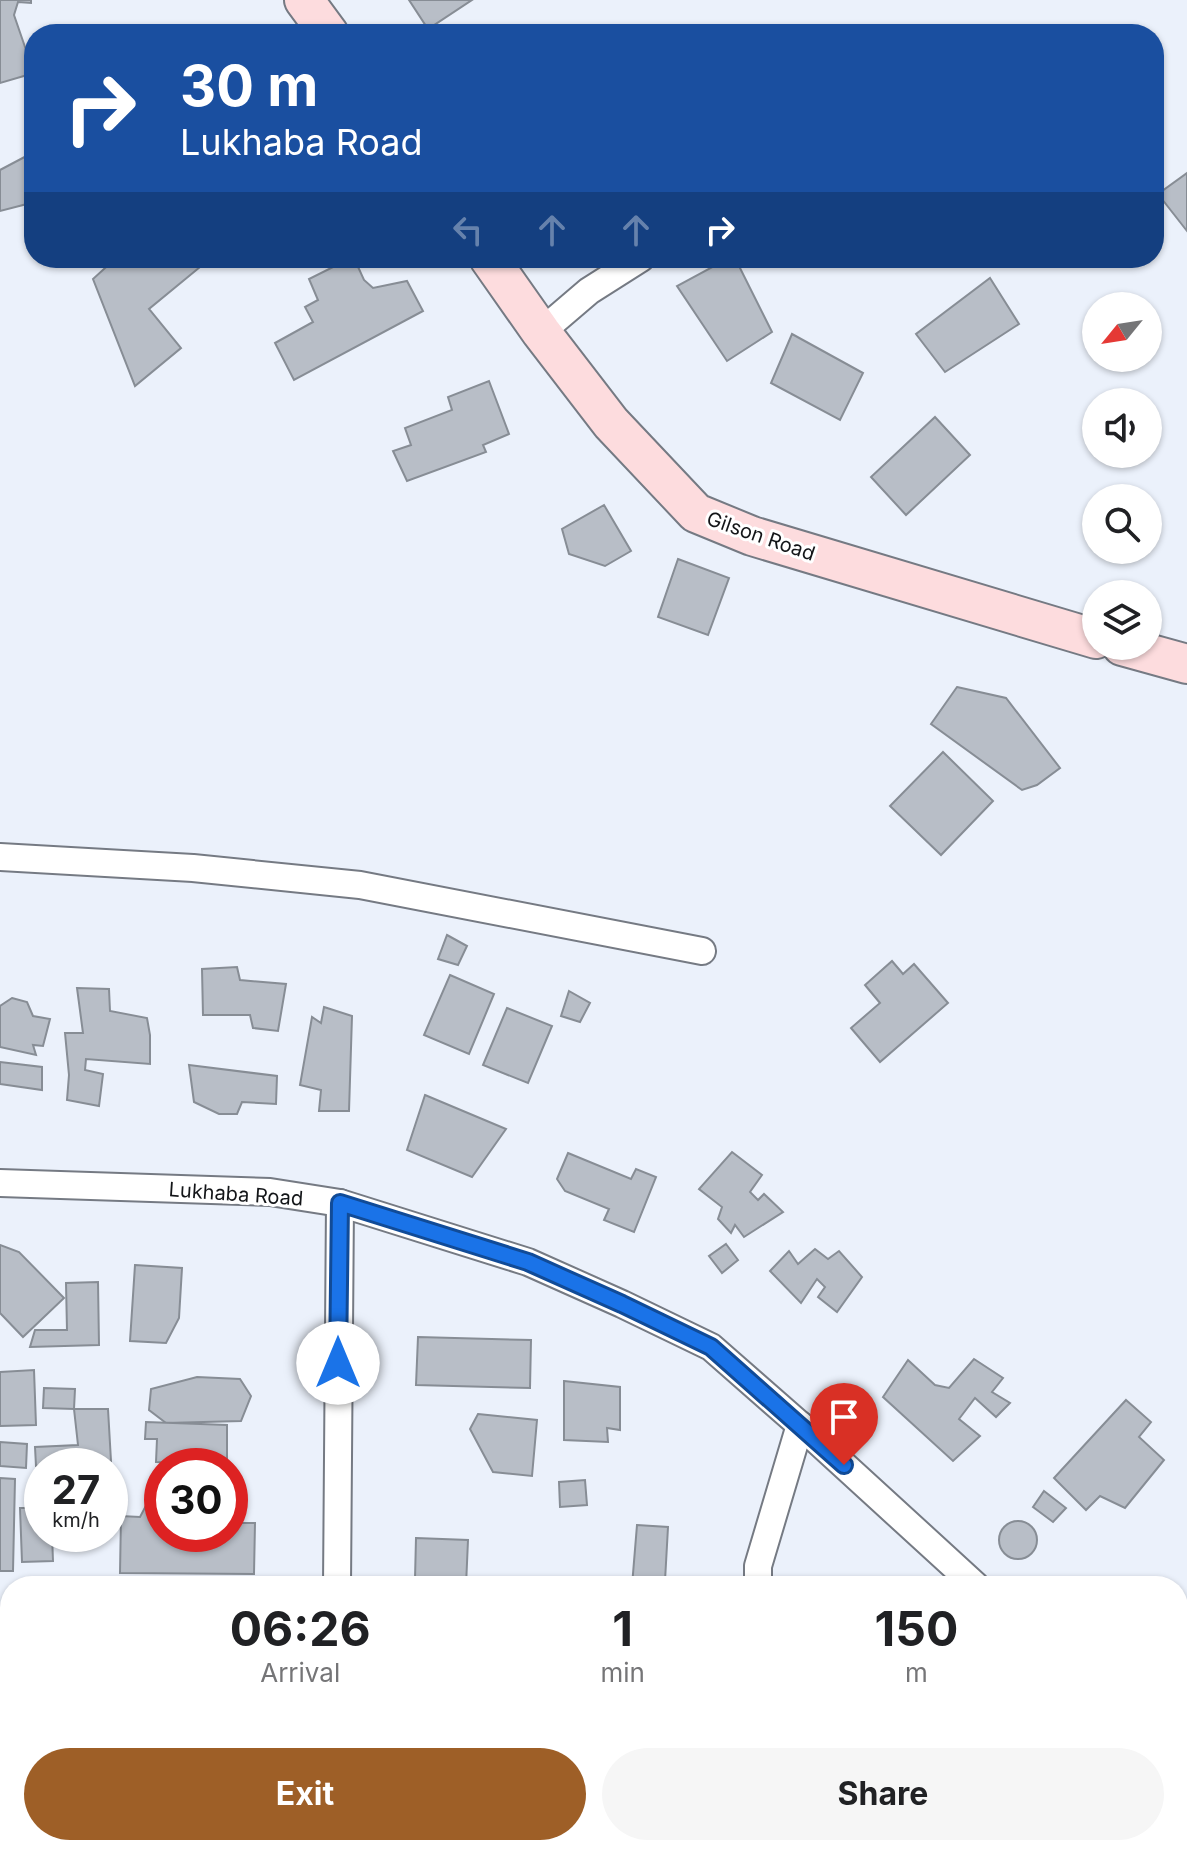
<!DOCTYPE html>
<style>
body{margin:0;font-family:Inter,sans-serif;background:#f6f6f6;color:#202124;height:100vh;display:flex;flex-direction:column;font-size:30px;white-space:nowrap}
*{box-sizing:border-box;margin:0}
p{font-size:26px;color:#757577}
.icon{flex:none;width:44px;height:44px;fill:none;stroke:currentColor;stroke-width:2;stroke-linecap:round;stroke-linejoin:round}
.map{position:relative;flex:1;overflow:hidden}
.side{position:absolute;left:0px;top:1576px;width:1188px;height:280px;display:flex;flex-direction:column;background:#fff;border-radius:32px 32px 0 0;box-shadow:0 2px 6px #0004}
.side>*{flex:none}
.banner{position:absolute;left:24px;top:24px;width:1140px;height:244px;border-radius:32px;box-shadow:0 2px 6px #0004;background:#1a4fa0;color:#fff;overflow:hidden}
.needle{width:52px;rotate:240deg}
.tools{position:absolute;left:1082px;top:292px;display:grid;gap:16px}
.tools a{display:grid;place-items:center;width:80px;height:80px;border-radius:50%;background:#fff;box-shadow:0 2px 6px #0004;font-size:40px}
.speed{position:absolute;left:24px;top:1448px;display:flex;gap:16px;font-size:40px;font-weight:700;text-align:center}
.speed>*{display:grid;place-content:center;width:104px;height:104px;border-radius:50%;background:#fff;box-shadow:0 2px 6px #0004;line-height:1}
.speed small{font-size:20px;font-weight:400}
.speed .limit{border:12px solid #d22;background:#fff;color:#111}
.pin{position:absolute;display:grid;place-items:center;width:68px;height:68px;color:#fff;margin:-82px -34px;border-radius:50% 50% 50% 0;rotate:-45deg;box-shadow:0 0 8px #0007}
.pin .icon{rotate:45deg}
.me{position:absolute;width:88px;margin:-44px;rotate:0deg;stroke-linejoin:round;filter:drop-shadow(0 0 6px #0008)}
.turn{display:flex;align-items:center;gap:28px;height:168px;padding:0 24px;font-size:36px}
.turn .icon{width:104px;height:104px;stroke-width:2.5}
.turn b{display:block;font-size:56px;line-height:68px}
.lanes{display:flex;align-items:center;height:76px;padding:0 24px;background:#0003;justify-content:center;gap:40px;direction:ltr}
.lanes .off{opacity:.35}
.eta{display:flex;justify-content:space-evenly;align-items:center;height:136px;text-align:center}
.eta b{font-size:48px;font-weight:700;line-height:56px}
.action{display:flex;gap:16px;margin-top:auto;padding:16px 24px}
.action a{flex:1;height:92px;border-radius:48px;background:#9e5f27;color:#fff;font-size:32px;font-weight:700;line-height:92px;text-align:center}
.action a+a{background:#f6f6f6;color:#202124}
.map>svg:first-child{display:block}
.building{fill:#b8bec7;stroke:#878d95;stroke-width:2}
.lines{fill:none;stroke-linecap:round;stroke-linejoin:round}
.street-casing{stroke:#757a83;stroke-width:30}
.secondary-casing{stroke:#757a83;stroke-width:42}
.street{stroke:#fff;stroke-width:26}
.secondary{stroke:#fddcde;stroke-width:38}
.route-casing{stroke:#114b97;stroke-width:20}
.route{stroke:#1a73e8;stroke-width:14}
.labels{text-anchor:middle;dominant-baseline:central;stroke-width:6;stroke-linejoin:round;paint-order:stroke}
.street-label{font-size:20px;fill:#131518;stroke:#fff}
</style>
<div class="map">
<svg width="1187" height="1856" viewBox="0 0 1187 1856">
<rect width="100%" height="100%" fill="#ebf1fb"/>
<g class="building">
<polygon points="0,0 31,0 31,3 18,2 14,15 34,73 0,83"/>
<polygon points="409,0 472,0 428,29"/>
<polygon points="34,152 34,207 31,203 0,211 0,170"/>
<polygon points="1187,173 1187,231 1158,194"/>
<polygon points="116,258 196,258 200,267 149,309 181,348 135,386 93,279"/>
<polygon points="351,258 354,258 364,280 373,288 407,281 423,311 294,380 275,343 313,322 305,307 318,300 309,279"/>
<polygon points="729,258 735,258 772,332 727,361 677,286"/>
<polygon points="990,278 1019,324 945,372 916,334"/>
<polygon points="792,334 863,373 840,420 771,383"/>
<polygon points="489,381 509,434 483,445 486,452 407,481 393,451 411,445 405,428 452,410 448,397"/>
<polygon points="935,417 970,455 906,515 871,477"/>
<polygon points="604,505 631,551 605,566 569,554 562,529"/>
<polygon points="678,559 729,578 708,635 658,617"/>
<polygon points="957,687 1006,698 1060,768 1037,785 1022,790 931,724"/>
<polygon points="943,752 993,801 941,855 890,806"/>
<polygon points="447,935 467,946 458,965 438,959"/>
<polygon points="892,961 903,974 914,964 948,1003 880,1062 851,1028 880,1003 865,985"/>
<polygon points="237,967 240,980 286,984 278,1031 253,1028 250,1015 203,1015 202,969"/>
<polygon points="450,975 494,994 469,1054 424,1035"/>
<polygon points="77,988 109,989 110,1011 147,1018 150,1035 150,1064 86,1059 85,1070 103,1074 99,1106 67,1100 69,1075 65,1033 83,1033"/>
<polygon points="569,991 590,1003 580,1022 561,1016"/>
<polygon points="12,998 27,1002 33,1016 50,1019 43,1046 33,1045 36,1055 0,1047 0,1006"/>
<polygon points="324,1007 352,1016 349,1111 319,1111 321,1090 300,1085 312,1017 321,1023"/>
<polygon points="507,1008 552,1026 528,1083 483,1065"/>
<polygon points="0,1062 42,1067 42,1090 0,1084"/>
<polygon points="189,1065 277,1076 276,1104 242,1102 237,1114 219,1114 194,1102"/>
<polygon points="425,1095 506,1129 472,1177 407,1150"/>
<polygon points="732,1152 762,1175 750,1192 758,1200 764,1194 783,1212 744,1237 735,1225 731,1233 718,1219 722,1207 699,1189"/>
<polygon points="568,1153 631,1179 636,1169 656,1177 634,1232 604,1220 609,1209 565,1191 557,1179"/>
<polygon points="726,1244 738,1260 722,1273 709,1256"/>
<polygon points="0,1245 19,1252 64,1298 23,1337 0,1313"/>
<polygon points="815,1249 828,1259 839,1251 862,1277 837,1312 818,1297 825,1287 817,1279 801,1303 770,1271 789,1251 798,1264"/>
<polygon points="135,1265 182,1268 179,1318 166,1343 130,1341"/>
<polygon points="98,1282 99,1345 30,1347 35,1330 67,1330 66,1283"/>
<polygon points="418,1337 531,1340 530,1388 416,1385"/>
<polygon points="974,1359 1003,1378 992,1392 1010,1403 996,1417 975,1398 959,1419 980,1436 953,1461 883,1397 908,1360 935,1385 949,1388"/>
<polygon points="34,1370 36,1425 0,1426 0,1372"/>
<polygon points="197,1377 240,1379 251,1396 241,1421 166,1423 149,1410 151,1389"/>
<polygon points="564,1381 620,1387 620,1430 607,1428 608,1442 564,1440"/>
<polygon points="44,1388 75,1389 74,1409 43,1408"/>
<polygon points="1126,1400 1151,1422 1139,1437 1164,1460 1125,1508 1100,1496 1086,1510 1054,1478"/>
<polygon points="74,1409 108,1409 111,1461 36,1466 35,1447 78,1445"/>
<polygon points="478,1414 537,1420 532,1476 493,1472 470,1429"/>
<polygon points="146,1422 227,1425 227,1464 156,1462 157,1439 145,1439"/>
<polygon points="0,1442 27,1444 26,1468 0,1466"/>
<polygon points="0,1478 15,1479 13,1571 0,1571"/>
<polygon points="585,1480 587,1505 560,1507 559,1482"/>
<polygon points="1044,1491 1066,1508 1053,1522 1033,1507"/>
<polygon points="150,1498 162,1498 162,1534 230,1534 230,1512 233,1512 233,1523 255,1523 254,1574 120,1573 121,1516 140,1517"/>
<polygon points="20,1508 42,1508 42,1534 52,1534 53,1561 22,1562"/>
<circle cx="1018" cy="1540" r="19"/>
<polygon points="637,1525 668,1527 665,1581 681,1582 681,1586 632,1586"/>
<polygon points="416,1538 468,1540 466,1586 425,1586 415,1579"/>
<polygon points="0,1643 10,1643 10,1680 0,1679"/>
<polygon points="12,1846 28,1846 27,1856 0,1856 0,1853"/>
<polygon points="151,1846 182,1846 194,1856 144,1856"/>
<polygon points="591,1846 668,1846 668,1856 592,1856"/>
</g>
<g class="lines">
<defs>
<g id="street">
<polyline points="541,332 589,291 641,258"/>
<polyline points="0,857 193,868 360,885 702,951"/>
<polyline points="0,1183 270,1192 340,1203 528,1262 622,1304 711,1347 800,1425 976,1586"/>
<polyline points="337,1586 340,1203"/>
<polyline points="758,1586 758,1566 800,1425"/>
<polyline points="1178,1769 1187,1778"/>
<polyline points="767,1846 767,1856"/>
<polyline points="335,1856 335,1846"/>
</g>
<g id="secondary">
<polyline points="304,0 329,34"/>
<polyline points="489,258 541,332 611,423 696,513 752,536 1096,639"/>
<polyline points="1122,646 1187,664"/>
</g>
</defs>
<use href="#street" class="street-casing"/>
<use href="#secondary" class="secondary-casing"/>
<use href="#street" class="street"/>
<use href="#secondary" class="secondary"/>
</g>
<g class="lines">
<defs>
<polyline id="route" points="338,1363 340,1203 528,1262 622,1304 711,1347 844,1465"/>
</defs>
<use href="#route" class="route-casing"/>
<use href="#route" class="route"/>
</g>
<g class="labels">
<g class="street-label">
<text transform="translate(761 536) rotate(19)">Gilson Road</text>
<text transform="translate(236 1194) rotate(4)">Lukhaba Road</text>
</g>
</g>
</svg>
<div class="tools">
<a><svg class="needle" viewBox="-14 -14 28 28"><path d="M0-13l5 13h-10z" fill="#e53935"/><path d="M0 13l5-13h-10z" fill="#757577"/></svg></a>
<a><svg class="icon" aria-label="sound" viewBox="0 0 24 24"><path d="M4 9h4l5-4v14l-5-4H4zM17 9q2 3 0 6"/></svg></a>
<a><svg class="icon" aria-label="search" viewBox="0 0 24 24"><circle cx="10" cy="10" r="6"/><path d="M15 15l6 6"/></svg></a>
<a><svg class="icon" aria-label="layers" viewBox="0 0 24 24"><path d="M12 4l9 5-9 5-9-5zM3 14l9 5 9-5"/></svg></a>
</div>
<div class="speed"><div>27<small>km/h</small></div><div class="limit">30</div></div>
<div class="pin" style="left:844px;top:1465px;background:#d93025"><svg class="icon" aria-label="arrive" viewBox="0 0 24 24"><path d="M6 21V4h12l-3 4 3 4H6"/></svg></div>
<svg class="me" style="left:338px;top:1363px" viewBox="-20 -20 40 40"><circle r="19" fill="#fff"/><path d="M0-13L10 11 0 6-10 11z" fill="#1a73e8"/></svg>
<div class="banner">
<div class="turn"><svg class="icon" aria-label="right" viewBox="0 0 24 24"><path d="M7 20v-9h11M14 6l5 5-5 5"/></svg><div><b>30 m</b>Lukhaba Road</div></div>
<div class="lanes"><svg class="icon off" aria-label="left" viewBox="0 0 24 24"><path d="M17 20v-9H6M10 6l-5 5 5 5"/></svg><svg class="icon off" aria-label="ahead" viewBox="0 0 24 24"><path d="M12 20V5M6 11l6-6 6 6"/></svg><svg class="icon off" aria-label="ahead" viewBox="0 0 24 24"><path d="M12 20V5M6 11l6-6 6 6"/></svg><svg class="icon" aria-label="right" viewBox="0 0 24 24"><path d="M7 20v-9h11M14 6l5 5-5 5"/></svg></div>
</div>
<section class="side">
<div class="eta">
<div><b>06:26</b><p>Arrival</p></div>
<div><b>1</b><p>min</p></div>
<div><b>150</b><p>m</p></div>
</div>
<div class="action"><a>Exit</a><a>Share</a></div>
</section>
</div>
